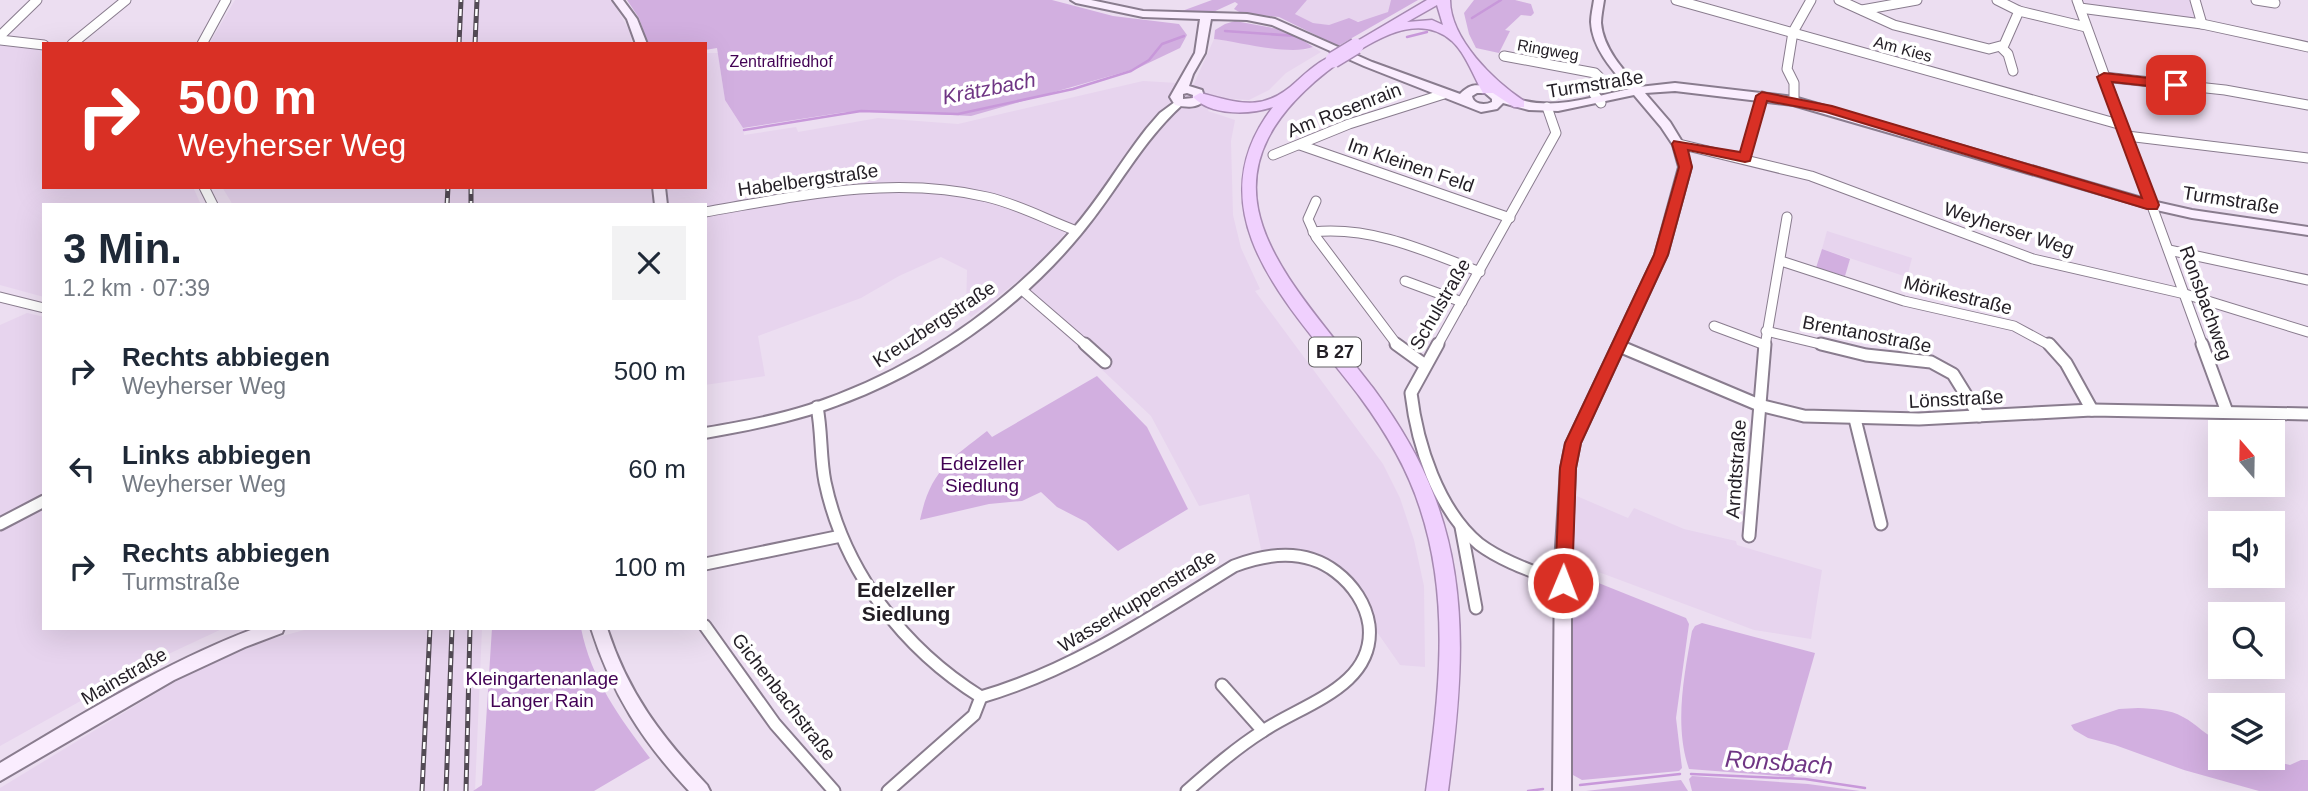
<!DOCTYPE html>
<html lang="de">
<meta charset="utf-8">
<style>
body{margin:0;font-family:Helvetica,sans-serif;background:#f2f2f3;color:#1f2937;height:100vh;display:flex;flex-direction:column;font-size:26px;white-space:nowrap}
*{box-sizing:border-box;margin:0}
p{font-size:23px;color:#747a83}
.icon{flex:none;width:38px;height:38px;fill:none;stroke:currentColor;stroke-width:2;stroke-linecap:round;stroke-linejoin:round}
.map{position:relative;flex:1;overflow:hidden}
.details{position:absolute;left:42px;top:203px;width:665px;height:427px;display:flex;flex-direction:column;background:#fff;border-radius:0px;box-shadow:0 7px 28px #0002}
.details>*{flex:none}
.top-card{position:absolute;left:42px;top:42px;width:665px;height:147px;border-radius:0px;box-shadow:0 7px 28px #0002;background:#d93025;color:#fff;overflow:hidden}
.needle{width:46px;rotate:340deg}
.buttons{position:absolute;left:2208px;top:420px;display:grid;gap:14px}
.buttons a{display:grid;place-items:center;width:77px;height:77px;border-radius:0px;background:#fff;box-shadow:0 7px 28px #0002;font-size:35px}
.pin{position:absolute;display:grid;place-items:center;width:60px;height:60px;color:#fff;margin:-30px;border-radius:14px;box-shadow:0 4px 10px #0006}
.me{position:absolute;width:77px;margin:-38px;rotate:1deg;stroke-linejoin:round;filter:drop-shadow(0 0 5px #0008)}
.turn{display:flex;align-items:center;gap:24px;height:147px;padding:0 21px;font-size:32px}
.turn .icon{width:91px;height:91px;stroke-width:2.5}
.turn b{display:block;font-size:49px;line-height:60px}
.round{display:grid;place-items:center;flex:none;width:74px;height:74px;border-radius:0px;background:#f2f2f3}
.summary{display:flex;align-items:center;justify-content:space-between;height:119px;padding:0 21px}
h1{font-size:42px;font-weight:600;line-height:52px}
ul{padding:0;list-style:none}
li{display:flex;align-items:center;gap:21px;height:98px;padding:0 21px}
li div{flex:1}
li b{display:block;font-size:26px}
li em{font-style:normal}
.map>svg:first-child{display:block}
.built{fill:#e7d4ee}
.green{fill:#d2afe0}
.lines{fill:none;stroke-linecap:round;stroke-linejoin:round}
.stream{stroke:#c898da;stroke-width:2.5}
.minor-far1-casing{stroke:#897c8e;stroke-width:11}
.minor-casing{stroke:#897c8e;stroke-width:15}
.tertiary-casing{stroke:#897c8e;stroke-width:4}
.secondary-casing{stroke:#897c8e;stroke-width:4}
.trunk-casing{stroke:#a68ab1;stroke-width:3}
.minor-far1{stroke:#fff;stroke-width:9}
.minor{stroke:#fff;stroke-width:11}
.tertiary{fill:#fff;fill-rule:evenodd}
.secondary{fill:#faedfe;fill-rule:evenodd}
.trunk{fill:#f0d0fe;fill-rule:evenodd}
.rail-casing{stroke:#534b55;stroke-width:5}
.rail{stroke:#fff;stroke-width:2.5;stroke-dasharray:7;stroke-linecap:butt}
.trunk-bridge-casing{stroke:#a68ab1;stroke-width:18;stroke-linecap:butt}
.trunk-bridge{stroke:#f0d0fe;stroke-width:15}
.route{fill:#d93025;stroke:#8d1f18;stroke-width:2}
.labels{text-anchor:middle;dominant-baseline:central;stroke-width:7;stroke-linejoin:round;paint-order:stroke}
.far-street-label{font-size:16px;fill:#231e25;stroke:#fff}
.far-park-label{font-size:16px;fill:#420254;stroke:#fff}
.shield{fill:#fff;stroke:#656266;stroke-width:2}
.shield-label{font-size:18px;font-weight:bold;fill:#231e25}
.street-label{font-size:19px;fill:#231e25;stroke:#fff}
.park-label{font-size:19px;fill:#420254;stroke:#fff}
.water-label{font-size:21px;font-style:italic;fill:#6f3584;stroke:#fff}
.neighbourhood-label{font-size:21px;font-weight:bold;fill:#231e25;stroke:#fff}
.near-water-label{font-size:24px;font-style:italic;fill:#6f3584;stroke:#fff}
</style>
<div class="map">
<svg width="2308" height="791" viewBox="0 0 2308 791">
<rect width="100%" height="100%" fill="#ecdef1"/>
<g class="built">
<polygon points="235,0 612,0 629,30 632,44 209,44"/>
<polygon points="1307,0 1392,0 1388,12 1372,19 1328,25 1313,23 1295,14"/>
<polygon points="2077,0 2195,0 2202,24 2080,8"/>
<polygon points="1214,39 1281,48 1305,50 1313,47 1321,52 1286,73 1269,90 1249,100 1216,98 1208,111 1235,120 1231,141 1233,215 1241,248 1260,289 1255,291 1383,464 1400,498 1414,540 1424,586 1425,667 1400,665 1342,582 1317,563 1263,558 1249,494 1199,506 1151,416 1023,295 1084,230 1071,226 1040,264 971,317 966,312 967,270 941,257 899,276 861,298 758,336 765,376 705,385 705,205 233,205 222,187 705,187 705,53 718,53 725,100 743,128 744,135 796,127 798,132 878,118 958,124 1143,81 1194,84"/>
<polygon points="0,43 44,50 44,187 193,187 201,205 44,205 44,297 0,285"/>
<polygon points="1827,231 1912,258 1907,277 1822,249"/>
<polygon points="27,313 44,317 44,495 0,517 0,325"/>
<polygon points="1572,494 1628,518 1634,508 1684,529 1736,541 1737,545 1822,570 1811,639 1754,630 1569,561"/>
<polygon points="44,507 44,628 224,628 145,665 0,746 0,529"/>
<polygon points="312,628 482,628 475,791 0,791 0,788 204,664 267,640"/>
</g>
<g class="green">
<polygon points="627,0 1052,0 1113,16 1179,24 1187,35 1180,48 1138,68 971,116 878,111 846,112 743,128 725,100 717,48 705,50 705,44 648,44 639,18"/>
<polygon points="1212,0 1307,0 1295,14 1313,23 1329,25 1349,18 1358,22 1388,12 1391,0 1418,0 1338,46 1279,17 1241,13 1234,9 1238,4 1235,2 1211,13 1183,13 1182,11"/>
<polygon points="1474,0 1515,0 1531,4 1534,13 1531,16 1521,15 1505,30 1510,31 1499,53 1476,48 1469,34 1464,13"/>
<path d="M1235,21L1289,31L1313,47C1290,56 1240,42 1214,39L1215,30L1225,24Z"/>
<polygon points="1822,249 1850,259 1845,276 1816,268"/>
<path d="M1097,376L1147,427L1188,509L1118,551L1086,522L1057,507L1041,492L1022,501L989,504L920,520C931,470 949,461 987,431L992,437Z"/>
<polygon points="1596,582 1686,618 1689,624 1676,718 1682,768 1679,771 1582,780 1573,775 1571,766 1571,601"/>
<path d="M1702,623L1815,653L1787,751L1790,765L1798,773L1793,777L1689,769C1674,726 1684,675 1692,631L1695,626Z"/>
<path d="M492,628H581C591,679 620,718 650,758L594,791H473L482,785Z"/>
<path d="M2138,708C2154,709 2169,709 2183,717C2197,724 2205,736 2221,741V758H2260L2290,765L2301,760H2308V791H2259L2184,770L2115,745L2088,738L2074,730L2071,725L2119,709Z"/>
<polygon points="1692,776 1808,784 1860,791 1692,791 1689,779"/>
<polygon points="1681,780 1688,791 1586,791"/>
</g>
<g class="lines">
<g class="stream">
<polyline points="1472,18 1501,0"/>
<polyline points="1225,31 1297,36"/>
<polyline points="1407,37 1427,32"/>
<polyline points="744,130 861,111 958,114 1073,89 1131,71 1149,60 1162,44 1184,36"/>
<polyline points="1691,774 1805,779 1865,788"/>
<polyline points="1580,785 1680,774"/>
<polyline points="1528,791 1543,789"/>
</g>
<defs>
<g id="minor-far1">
<polyline points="1676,0 2122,125"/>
<polyline points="1839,0 1894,25 1989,49 2004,45 2019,11 1997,0"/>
<polyline points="2077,0 2203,346"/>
<polyline points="2195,0 2202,24"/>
<polyline points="2256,0 2275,3"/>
<polyline points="2080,8 2202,24 2308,47"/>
<polyline points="1862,10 1917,0"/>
<polyline points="2019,11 2086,27"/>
<polyline points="0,36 37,0"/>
<polyline points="0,40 44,45"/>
<polyline points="72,44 126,0"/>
<polyline points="202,44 226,0"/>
<polyline points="2001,47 2008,54 2013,71"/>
<polyline points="1504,56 1595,73 1599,77 1594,94 1601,103"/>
<polyline points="2104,77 2225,90 2308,105"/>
<polyline points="1794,101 1794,83 1787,69 1793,32 1811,0"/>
<polyline points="2127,136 2308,158"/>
<polyline points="1679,144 1811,176 2033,259 2185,294 2308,332"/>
<polyline points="1300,145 1510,218"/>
<polyline points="1273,155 1349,124 1444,94"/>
<polyline points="1745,158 1762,96"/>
<polyline points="204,187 213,205"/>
<polyline points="1316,201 1308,219 1316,237 1398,346"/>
<path d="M705,212C798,196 893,175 987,197C1018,204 1047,220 1077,231"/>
<path d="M1313,232C1372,226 1426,251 1480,272"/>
<polyline points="2169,250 2308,280"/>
<polyline points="1781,261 1904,301 2014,326 2051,346"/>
<polyline points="1405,281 1462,302"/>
<polyline points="1021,289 1087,346"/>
<polyline points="0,297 44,308"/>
<polyline points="1714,326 1765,345"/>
<polyline points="1766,331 1828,346"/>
<polyline points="1437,346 1556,133 1547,107"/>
<polyline points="1765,346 1787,217"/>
</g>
<g id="minor">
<polyline points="1085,344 1105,362"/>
<polyline points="1396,344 1425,365"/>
<path d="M1438,344L1411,393C1417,444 1438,510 1479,544C1503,562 1535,572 1563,583"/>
<polyline points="1821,344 1866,355 1931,362 1953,374 1979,416"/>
<polyline points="2049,344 2066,363 2092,410"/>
<polyline points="2202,344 2227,412"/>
<polyline points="1619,346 1759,405 1804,416 1919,419 2092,410 2308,414"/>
<path d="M817,407C822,432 820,457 825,482C844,572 904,649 981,697"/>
<polyline points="1855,419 1881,524"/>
<polyline points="0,524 44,501"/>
<polyline points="1461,527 1476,608"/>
<polyline points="1749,536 1765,344"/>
<polyline points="705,564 841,536"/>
<polyline points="705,626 775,724 834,791"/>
<polyline points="1222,685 1263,731"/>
<path d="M981,697C1074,670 1153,616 1234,566C1268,553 1305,548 1336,572C1353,585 1366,604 1369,625C1376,686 1303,704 1263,731C1236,748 1211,770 1187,791"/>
<polyline points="888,791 974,715 981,697"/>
</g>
<path id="tertiary" d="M1179,99L1183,100V104C1141,142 1117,191 1081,234C1012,318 913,383 809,415C775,425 741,432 705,438V428C740,422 775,416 809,405C911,371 1000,311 1071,231C1099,200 1120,162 1147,128L1160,113Z"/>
<g id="secondary">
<polygon points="613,0 623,0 637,19 647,44 636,44 627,19"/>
<path d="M1071,0H1091L1143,11L1247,14L1275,19L1372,62L1460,94C1477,76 1488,90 1504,96C1510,99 1518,100 1525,101C1559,109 1596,96 1629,89C1613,71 1592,48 1591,22C1591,15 1593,7 1594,0H1604C1603,7 1601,16 1601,23C1603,48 1623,70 1639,87L1675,83L1794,97L2152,201L2192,210L2308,227V235L2192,218L2152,209L1793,105L1675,91L1645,93L1670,122L1684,145L1691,167L1667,255L1580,443L1575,468L1571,563V791H1553L1555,563L1561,468L1566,443L1655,255L1679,167L1673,145L1661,127L1634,95L1558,111L1529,110L1503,103L1497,109L1481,112L1364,66L1272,25L1247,20L1211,19L1205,53L1193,74L1189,86L1202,90L1205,100C1196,109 1186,107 1175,105L1170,97L1195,53L1200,19L1143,17L1076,3ZM1187,93L1193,95V98L1183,99V94ZM1477,93H1485L1492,99V102C1484,106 1473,104 1472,96Z"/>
<polygon points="653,187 665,187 667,205 655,205"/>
<path d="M256,628H284L282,633L245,647L174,680L0,781V763C83,714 165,662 256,628Z"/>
<path d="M591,628H607C628,693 661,736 707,785L710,791H689C642,741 612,694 591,628Z"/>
</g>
<g id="trunk">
<path d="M1427,0H1450C1450,39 1494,81 1524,101V107H1514L1493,93H1483C1474,77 1466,54 1452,41C1423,16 1388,33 1361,49L1356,50L1349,46ZM1437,5L1443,25L1432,20L1407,22Z"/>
<path d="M1333,56L1340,60L1338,63C1178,181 1286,274 1373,388C1398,422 1420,458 1435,498C1471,593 1461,693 1448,791H1426C1439,696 1451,601 1420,508C1407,467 1385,431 1360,397C1297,313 1189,216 1273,107C1250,115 1211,116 1193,97L1200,93C1240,103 1263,113 1297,81C1307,72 1320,60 1333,56Z"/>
</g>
</defs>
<use href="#minor-far1" class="minor-far1-casing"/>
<use href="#minor" class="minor-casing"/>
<use href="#tertiary" class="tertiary-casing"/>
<use href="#secondary" class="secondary-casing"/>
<use href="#trunk" class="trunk-casing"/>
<use href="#minor-far1" class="minor-far1"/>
<use href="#minor" class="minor"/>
<use href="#tertiary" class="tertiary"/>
<use href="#secondary" class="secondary"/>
<use href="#trunk" class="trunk"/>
<defs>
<g id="rail">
<polyline points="459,44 461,0"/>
<polyline points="475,44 477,0"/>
<polyline points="471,187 471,205"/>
<polyline points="447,205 448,187"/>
<polyline points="422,791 430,628"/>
<polyline points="446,791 452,628"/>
<polyline points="466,791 470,628"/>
</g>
</defs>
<use href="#rail" class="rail-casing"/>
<use href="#rail" class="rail"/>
<defs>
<polyline id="trunk-bridge" points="1333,60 1356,46"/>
</defs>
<use href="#trunk-bridge" class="trunk-bridge-casing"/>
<use href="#trunk-bridge" class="trunk-bridge"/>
</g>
<polygon class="route" points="2104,73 2176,81 2182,85 2176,89 2112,82 2159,205 2157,209 2147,209 1826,112 1767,101 1750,161 1745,162 1688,150 1692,167 1668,255 1581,443 1576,468 1572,583 1570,589 1563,591 1557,589 1555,583 1560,468 1565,443 1654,255 1679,167 1672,144 1674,141 1740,152 1756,96 1762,92 1832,106 2142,198 2097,77"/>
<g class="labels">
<g class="far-street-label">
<text transform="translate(1903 49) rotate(15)">Am Kies</text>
<text transform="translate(1548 50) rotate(10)">Ringweg</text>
</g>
<g class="far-park-label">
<text x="781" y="61">Zentralfriedhof</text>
</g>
<rect class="shield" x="1309" y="337.5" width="52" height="29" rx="5"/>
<g class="shield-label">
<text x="1335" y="352">B 27</text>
</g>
<g class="street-label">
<text transform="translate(1595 84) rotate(-9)">Turmstraße</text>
<text transform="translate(1344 110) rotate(-21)">Am Rosenrain</text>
<text transform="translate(1411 165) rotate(19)">Im Kleinen Feld</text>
<text transform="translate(808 180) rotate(-8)">Habelbergstraße</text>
<text transform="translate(2231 200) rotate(9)">Turmstraße</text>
<text transform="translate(2009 229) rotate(18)">Weyherser Weg</text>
<text transform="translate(1958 295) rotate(14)">Mörikestraße</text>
<text transform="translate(2206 303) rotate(70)">Ronsbachweg</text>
<text transform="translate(1440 304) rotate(-60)">Schulstraße</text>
<text transform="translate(934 324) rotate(-33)">Kreuzbergstraße</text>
<text transform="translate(1867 334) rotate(11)">Brentanostraße</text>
<text transform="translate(1956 399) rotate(-3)">Lönsstraße</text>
<text transform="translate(1736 469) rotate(-86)">Arndtstraße</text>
<text transform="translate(1137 601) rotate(-31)">Wasserkuppenstraße</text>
<text transform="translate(124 676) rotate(-30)">Mainstraße</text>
<text transform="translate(784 697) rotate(52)">Gichenbachstraße</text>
</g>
<g class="park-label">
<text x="982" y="463">Edelzeller<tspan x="982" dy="22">Siedlung</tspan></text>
<text x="542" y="678">Kleingartenanlage<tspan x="542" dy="22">Langer Rain</tspan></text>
</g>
<g class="water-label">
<text transform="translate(989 88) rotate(-11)">Krätzbach</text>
</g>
<g class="neighbourhood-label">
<text x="906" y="589">Edelzeller<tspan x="906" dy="24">Siedlung</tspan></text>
</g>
<g class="near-water-label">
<text transform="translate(1779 762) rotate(4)">Ronsbach</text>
</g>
</g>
</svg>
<div class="buttons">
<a><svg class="needle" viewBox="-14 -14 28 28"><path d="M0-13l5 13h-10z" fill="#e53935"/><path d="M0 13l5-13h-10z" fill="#747a83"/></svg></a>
<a><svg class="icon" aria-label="sound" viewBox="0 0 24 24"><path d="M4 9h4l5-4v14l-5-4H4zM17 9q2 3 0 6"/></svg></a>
<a><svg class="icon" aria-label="search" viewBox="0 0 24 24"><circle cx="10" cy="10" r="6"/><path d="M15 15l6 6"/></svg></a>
<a><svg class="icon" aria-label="layers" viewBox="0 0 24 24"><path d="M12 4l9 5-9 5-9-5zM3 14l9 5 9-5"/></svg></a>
</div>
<div class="pin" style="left:2176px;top:85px;background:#d93025"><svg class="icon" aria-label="arrive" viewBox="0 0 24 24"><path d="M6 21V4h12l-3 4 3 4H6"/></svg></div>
<svg class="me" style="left:1563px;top:583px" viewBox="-20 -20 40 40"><circle r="17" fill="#d93025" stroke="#fff" stroke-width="3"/><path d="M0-11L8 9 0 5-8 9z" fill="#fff"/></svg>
<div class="top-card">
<div class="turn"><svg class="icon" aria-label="right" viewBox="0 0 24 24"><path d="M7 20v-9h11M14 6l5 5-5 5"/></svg><div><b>500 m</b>Weyherser Weg</div></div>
</div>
<section class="details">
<div class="summary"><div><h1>3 Min.</h1><p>1.2 km · 07:39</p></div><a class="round"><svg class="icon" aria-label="close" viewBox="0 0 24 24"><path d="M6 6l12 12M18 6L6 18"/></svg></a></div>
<ul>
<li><svg class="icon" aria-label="right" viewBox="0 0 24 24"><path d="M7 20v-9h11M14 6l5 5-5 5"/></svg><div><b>Rechts abbiegen</b><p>Weyherser Weg</p></div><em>500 m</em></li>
<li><svg class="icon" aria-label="left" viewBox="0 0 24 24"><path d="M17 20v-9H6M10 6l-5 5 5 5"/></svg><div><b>Links abbiegen</b><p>Weyherser Weg</p></div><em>60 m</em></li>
<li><svg class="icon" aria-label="right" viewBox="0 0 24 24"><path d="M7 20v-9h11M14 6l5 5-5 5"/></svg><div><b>Rechts abbiegen</b><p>Turmstraße</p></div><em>100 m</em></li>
</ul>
</section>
</div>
